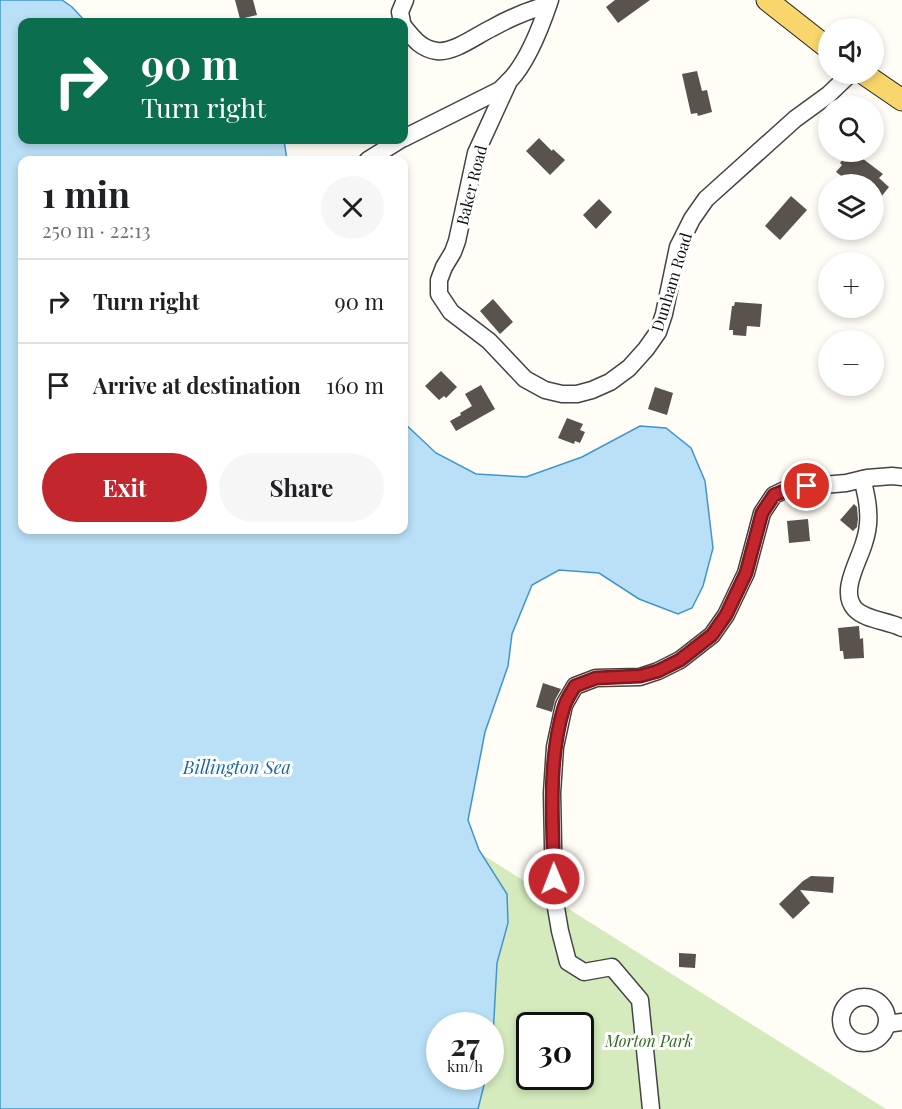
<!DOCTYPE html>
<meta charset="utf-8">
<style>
body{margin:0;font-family:"Playfair Display",serif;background:#f6f6f6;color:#202124;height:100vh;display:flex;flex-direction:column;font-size:22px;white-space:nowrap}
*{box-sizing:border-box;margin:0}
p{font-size:20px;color:#757577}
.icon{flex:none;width:33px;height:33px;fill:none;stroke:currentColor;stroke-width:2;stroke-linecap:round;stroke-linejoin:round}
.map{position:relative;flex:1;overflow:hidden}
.sheet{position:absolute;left:18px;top:156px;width:390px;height:378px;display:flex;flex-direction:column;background:#fff;border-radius:12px;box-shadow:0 3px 9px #0003}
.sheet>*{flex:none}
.hud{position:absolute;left:18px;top:18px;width:390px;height:126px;border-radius:12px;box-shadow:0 3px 9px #0003;background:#0b6e4f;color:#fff;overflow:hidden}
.buttons{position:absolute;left:818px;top:18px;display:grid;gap:12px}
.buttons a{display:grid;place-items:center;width:66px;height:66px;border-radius:50%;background:#fff;box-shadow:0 3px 9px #0003;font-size:30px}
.speed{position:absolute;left:426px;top:1012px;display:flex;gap:12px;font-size:30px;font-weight:700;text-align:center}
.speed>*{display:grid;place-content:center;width:78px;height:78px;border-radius:50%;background:#fff;box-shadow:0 3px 9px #0003;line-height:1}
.speed small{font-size:15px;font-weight:400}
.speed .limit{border:3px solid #111;border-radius:9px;background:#fff;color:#111}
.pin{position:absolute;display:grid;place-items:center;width:51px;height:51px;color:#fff;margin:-26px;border:3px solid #fff;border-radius:50%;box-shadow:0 2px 6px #0007}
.me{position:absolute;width:66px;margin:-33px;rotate:359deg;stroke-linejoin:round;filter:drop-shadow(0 0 4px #0008)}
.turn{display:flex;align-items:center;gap:21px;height:126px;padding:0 24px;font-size:27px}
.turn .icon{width:78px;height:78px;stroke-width:2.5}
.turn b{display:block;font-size:42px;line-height:51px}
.round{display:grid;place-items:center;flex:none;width:63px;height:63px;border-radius:32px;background:#f6f6f6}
.overview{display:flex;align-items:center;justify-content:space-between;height:102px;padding:0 24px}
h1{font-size:36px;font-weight:700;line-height:45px}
.action{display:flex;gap:12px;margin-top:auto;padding:12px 24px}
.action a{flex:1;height:69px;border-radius:36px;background:#c4262e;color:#fff;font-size:24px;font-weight:700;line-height:69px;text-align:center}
.action a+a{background:#f6f6f6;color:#202124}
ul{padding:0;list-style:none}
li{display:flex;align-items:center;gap:18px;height:84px;padding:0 24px;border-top:2px solid #e0e0e0}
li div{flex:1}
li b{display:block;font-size:22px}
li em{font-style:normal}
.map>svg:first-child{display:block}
.green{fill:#d5ebbd;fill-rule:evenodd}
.water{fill:#b9e0f7;stroke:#3f96cf;stroke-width:1.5}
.building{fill:#5a524d}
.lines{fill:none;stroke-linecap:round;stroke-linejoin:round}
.minor-casing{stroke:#444;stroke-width:19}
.major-casing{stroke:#222;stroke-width:23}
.minor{stroke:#fff;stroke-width:16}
.major{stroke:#f9d66b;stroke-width:21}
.route-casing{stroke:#7f191e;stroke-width:15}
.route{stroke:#c4262e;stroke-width:10}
.labels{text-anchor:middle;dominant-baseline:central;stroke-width:6;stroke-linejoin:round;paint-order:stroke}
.street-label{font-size:16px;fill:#111;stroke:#fff}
.park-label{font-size:16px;font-style:italic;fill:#2f6b1f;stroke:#fff}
.water-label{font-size:18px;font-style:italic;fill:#1768a6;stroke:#fff}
</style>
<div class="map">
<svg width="902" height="1109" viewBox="0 0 902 1109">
<rect width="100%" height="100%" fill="#fffdf5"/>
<path class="green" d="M461,841L886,1109H462L466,1077H490V1026ZM530,1026H580V1077H530Z"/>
<polygon class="water" points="0,0 62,0 72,7 86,22 22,22 22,140 284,140 287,160 22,160 22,530 404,530 404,423 436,453 476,474 526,477 582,457 640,426 666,428 691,448 705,481 713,548 703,586 692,608 678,614 639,599 599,573 559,570 532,585 512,634 508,666 485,732 468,820 479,850 507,894 508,923 497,963 492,1054 491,1060 490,1026 440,1026 440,1077 486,1077 478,1109 0,1109"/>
<g class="building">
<polygon points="235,0 253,0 257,15 240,19"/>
<polygon points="615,0 650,0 618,23 606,7"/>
<polygon points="697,71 702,91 707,90 712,112 698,116 697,113 691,114 682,74"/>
<polygon points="539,138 552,151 553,149 565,160 550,175 526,151"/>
<polygon points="849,152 854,152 883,174 879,178 889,187 873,207 873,184 852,184 836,172 842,165 840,163"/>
<polygon points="791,196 807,210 780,240 765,226"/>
<polygon points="599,199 612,212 596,229 583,215"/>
<polygon points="493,299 513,322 500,334 480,311"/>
<polygon points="735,302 762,304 760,327 747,326 746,336 733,335 733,330 729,330 732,306 734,306"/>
<polygon points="441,371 457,387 446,398 444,396 439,400 425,386"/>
<polygon points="481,385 495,409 456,431 450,421 461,415 460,413 472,406 465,394"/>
<polygon points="655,387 673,393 667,415 648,409"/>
<polygon points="567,418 583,424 580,430 585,432 580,443 575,441 574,444 558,438"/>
<polygon points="854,504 857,507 858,519 857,527 853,531 840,520"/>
<polygon points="808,519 810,541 789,543 787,521"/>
<polygon points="859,626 860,639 863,638 864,658 844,659 843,651 840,651 838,628"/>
<polygon points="543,683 561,689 555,700 552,712 536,707"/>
<polygon points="811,876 834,877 833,893 800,890 810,903 793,919 779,904 803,881"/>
<polygon points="679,953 696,954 695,968 679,967"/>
</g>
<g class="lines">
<defs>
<g id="minor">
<path d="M550,0C542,24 527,63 509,81L476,153L457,241L453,252L444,267L439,280V294L451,312L489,341L525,379L545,390L562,394H577L592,390L610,382L629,368L646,349L658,332L664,314L678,247L692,219L706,199L795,119L828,95L850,74"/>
<polyline points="402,22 400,12 405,0"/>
<path d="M404,27C413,38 421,49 437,51C454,53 477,35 492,28C510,18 528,10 548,5"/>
<polyline points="404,138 500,90 508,82"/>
<polyline points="368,160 400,140"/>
<path d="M863,479C864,489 868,500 868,511C869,521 867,534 864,543C859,561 839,592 855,609C865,620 889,621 902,628"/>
<circle cx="864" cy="1020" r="23"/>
<polyline points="887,1024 902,1022"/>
<polyline points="651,1109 640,1000 612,967 584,972 568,962 560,931 554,896 552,793 555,747 564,705 575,686 596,678 640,677 658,671 680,660 712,635 726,615 746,573 762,513 774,495 789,488 846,483 867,478 892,476 902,477"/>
</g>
<g id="major">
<polyline points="767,0 828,48"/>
<polyline points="864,74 902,100"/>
</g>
</defs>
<use href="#minor" class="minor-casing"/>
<use href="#major" class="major-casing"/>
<use href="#minor" class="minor"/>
<use href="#major" class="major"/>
</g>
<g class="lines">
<defs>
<path id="route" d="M554,879C553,823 547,762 564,707C566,700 571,693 575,686L596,678L640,676L658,671L680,660L712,635L726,615L746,573L762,513L774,495L789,489L807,486"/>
</defs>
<use href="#route" class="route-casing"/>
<use href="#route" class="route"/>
</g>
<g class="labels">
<g class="street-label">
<text transform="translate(471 185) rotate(-76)">Baker Road</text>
<text transform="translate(671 282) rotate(-73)">Dunham Road</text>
</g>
<g class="park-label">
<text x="649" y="1040">Morton Park</text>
</g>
<g class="water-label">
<text x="237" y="767">Billington Sea</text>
</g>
</g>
</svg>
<div class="buttons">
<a><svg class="icon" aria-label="sound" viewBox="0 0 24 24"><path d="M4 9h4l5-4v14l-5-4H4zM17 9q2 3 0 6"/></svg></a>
<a><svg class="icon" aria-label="search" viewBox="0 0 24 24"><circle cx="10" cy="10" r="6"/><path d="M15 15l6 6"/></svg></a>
<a><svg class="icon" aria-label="layers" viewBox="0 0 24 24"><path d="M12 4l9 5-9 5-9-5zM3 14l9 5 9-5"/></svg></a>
<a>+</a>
<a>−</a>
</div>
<div class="speed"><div>27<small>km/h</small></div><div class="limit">30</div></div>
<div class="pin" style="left:807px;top:486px;background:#d93025"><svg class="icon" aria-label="arrive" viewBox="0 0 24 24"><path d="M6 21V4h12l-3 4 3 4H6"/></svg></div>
<svg class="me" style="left:554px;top:879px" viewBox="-20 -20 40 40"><circle r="17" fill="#c4262e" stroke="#fff" stroke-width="3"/><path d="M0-11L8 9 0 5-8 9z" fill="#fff"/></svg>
<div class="hud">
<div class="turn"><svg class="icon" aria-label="right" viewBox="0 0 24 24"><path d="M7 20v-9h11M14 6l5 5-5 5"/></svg><div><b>90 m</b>Turn right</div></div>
</div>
<section class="sheet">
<div class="overview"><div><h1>1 min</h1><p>250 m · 22:13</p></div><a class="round"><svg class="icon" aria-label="close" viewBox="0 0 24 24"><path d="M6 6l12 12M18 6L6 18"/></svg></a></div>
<ul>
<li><svg class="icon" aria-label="right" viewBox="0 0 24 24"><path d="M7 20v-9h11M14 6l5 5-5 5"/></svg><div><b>Turn right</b></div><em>90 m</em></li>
<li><svg class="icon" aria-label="arrive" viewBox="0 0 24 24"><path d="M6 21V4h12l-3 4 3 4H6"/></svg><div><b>Arrive at destination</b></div><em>160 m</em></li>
</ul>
<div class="action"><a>Exit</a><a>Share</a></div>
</section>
</div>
